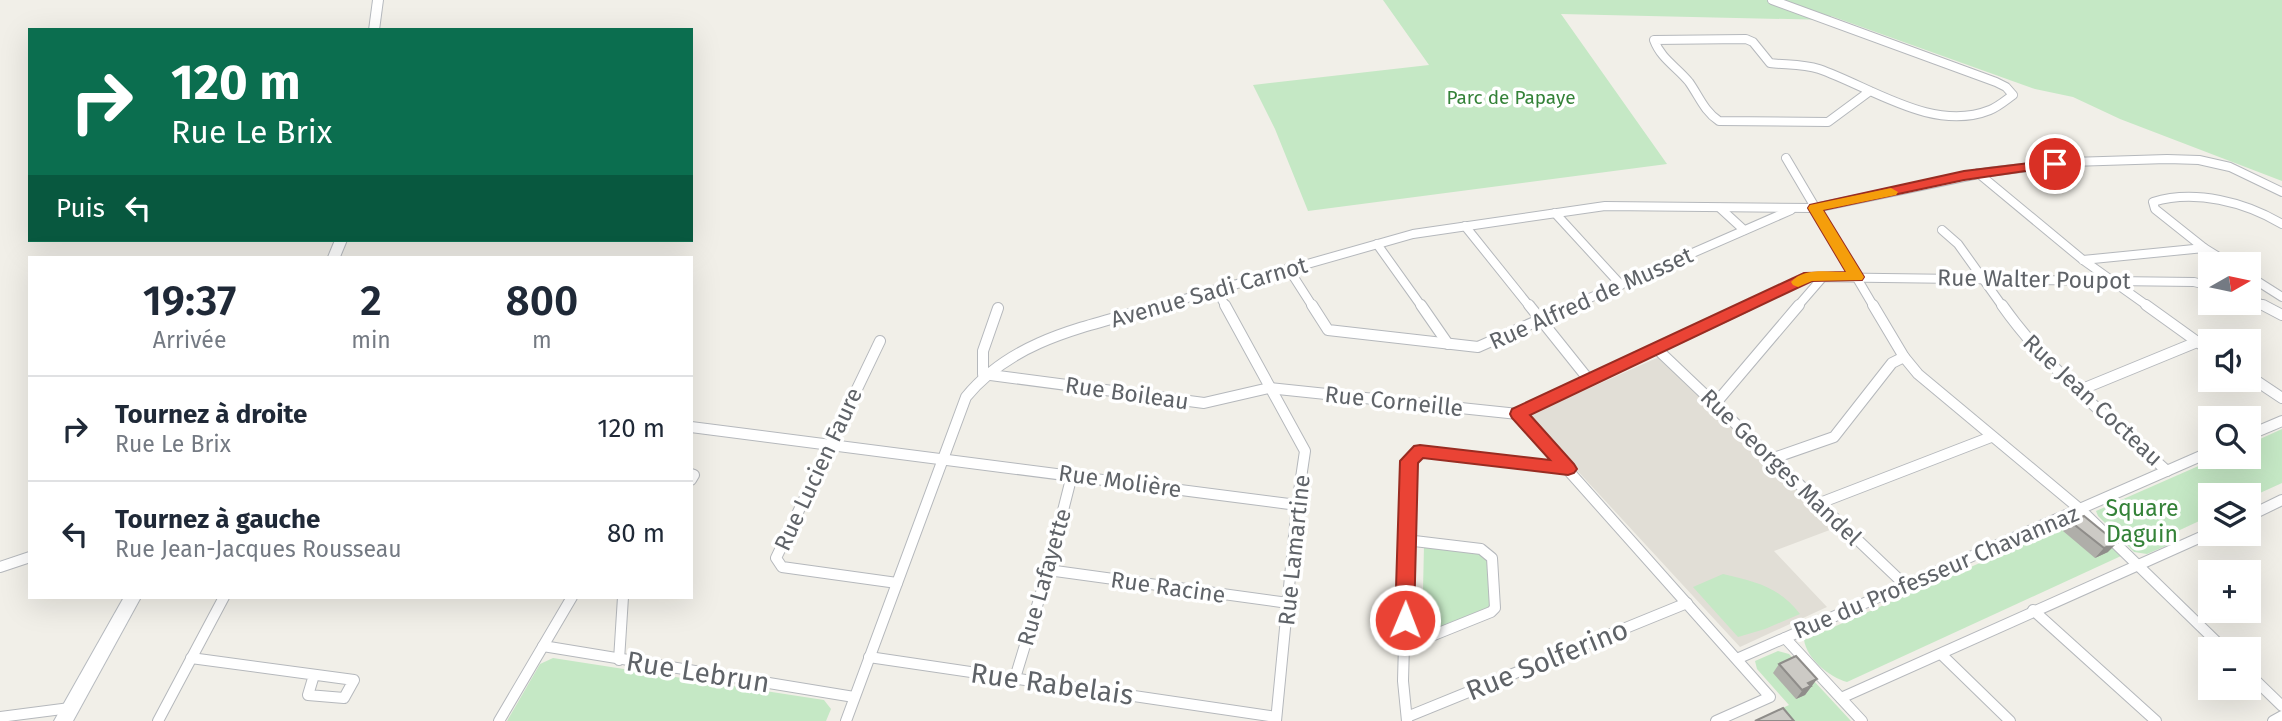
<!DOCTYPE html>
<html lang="fr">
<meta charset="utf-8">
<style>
body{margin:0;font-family:"Fira Sans",sans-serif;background:#f2f2f3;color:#1f2937;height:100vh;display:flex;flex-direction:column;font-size:26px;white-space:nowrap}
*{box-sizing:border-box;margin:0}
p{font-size:23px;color:#747a83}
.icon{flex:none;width:38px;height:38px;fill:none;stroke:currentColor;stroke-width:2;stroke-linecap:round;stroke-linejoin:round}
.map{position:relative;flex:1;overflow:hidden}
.drawer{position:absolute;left:28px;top:256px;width:665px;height:343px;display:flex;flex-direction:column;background:#fff;border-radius:0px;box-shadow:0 7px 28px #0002}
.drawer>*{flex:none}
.top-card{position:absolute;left:28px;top:28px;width:665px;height:214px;border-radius:0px;box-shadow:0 7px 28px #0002;background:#0b6e4f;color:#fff;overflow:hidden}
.needle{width:46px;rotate:81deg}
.tools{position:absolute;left:2198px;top:252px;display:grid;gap:14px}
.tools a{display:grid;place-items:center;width:63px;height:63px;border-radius:0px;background:#fff;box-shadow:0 7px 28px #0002;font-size:35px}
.pin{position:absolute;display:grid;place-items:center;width:60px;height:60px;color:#fff;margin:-30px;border:4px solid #fff;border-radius:50%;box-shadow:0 2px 7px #0007}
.me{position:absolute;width:77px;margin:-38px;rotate:1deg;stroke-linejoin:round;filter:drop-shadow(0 0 5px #0008)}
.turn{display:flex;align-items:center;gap:24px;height:147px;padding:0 28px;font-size:32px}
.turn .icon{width:91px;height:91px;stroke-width:2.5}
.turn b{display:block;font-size:49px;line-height:60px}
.then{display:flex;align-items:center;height:66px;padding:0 28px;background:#0003;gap:14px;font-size:26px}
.eta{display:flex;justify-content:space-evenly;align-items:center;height:119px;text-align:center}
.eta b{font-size:42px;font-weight:600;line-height:49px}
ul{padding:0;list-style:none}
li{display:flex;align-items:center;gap:21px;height:105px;padding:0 28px;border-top:2px solid #e0e1e3}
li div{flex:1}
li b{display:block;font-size:26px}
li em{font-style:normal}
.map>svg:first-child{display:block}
.education{fill:#e1ded6}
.green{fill:#c5e8c5}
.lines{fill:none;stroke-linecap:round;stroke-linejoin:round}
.street-far1-casing{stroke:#b5b8bc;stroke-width:10}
.street-casing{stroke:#b5b8bc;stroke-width:12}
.secondary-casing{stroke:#b6babf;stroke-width:2}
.street-far1{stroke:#fff;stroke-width:8}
.street{stroke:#fff;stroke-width:10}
.secondary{fill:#fff;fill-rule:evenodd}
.wall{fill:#afaea9}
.shaded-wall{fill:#8f8d8a}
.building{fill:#cccac5;stroke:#8f8d8a;stroke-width:2}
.route{fill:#ea4335;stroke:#982c22;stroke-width:2}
.slow{fill:#f59e0b}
.labels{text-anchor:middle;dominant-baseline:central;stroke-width:7;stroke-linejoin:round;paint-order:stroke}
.far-park-label{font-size:19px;fill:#348238;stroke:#fff}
.street-label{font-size:23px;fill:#5f6368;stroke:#fff}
.park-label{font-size:23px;fill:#348238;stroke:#fff}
.near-street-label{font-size:28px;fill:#5f6368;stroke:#fff}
</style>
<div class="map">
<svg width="2282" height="721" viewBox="0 0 2282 721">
<rect width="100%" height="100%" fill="#f1efe8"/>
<polygon class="education" points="1659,357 1835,528 1774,551 1827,607 1740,647 1527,416"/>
<g class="green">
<polygon points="1383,0 2282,0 2282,181 2120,119 2073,97 2035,89 1831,16 1830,20 1561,14 1667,164 1308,211 1275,129 1253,85 1429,65"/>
<polygon points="2282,429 2282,483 2249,498 2249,495 2210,495 2210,516 2167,536 2175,542 2147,554 2134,552 2098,516 2096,511 2219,457 2249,457 2249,444"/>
<path d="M2078,520L2088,522L2121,556L1847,682C1829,677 1807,659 1804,640Z"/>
<polygon points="1424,545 1483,553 1489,557 1492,606 1422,636"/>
<path d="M1723,574C1756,582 1778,586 1800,614L1765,629L1738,637L1693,587Z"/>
<polygon points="1778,651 1789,654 1851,721 1755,721 1789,705 1757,669 1755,661"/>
<polygon points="553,658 824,700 831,709 826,721 507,721 540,664"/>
</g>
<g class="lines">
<defs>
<g id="street-far1">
<path d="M1772,0L1996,82L2006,87L2013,95C2006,100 1998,107 1990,110C1933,133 1871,87 1819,69C1803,64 1786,65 1770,63L1753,42L1746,39L1654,40C1661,59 1677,67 1689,82C1699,96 1704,111 1719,121L1828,122L1870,91"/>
<polyline points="1786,158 1874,307"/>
<polyline points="1978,173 2083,260 2149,307"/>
<polyline points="1720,208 1744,230"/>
<polyline points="1555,213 1621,285"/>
<polyline points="1465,226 1530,307"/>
<polyline points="1942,230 1958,244 2003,307"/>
<polyline points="1377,244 1422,307"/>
<path d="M2204,248L2155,209L2153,202C2195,189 2245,202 2282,224"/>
<polyline points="2083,260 2204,248 2230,264"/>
<polyline points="1288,268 1313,307"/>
<polyline points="2249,276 2282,297"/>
<polyline points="1216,289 1226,307"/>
<polyline points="2249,298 2267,307"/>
<polyline points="1156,307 1413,234 1605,206 1815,208 1988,172 2071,162 2167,159 2199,160 2230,167 2282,192"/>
<polyline points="1569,307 1791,210"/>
<polyline points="1745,307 1809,277 2194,282 2210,286"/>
<polyline points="1797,307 1823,277"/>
</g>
<g id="street">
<polyline points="1225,305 1305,451 1297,505 1276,721"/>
<polyline points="1312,305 1328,330 1478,347 1573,305"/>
<polyline points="1421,305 1448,344"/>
<polyline points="1529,305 1589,380"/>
<polyline points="1873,305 1904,357 1918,374 2081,510 2224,649"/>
<path d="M2002,305C2047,369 2109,418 2167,471"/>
<polyline points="2146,305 2210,351"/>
<polyline points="2263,305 2282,315"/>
<polyline points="998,308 983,351 983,374 1204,403 1269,388 1518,414"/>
<polyline points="880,341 776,558 782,567 897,583"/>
<polyline points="1657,349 1905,585"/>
<polyline points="2249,376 2282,398"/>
<polyline points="2080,390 2197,342"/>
<polyline points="1715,404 1799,305"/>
<polyline points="1518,414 1749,305"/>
<polyline points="1518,414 1770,697 1716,721"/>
<polyline points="691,427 1297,505"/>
<polyline points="2249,435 2282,421"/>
<polyline points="1771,459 1834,437 1892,363 1904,357"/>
<polyline points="691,474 694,475 691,480"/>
<polyline points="1820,503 1991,437"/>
<polyline points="2249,516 2282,500"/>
<polyline points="0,567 30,557"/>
<polyline points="1048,570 1288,603"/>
<polyline points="2033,610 2156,721"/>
<polyline points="1785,638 1862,721"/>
<polyline points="543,646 854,697"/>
<polyline points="1404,647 1491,612 1495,608 1492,558 1481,549 1406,540"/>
<polyline points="1941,654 2010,721"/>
<polyline points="869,657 1276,717"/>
<polyline points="191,658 354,680 344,698 308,695 314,675"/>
<polyline points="1739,658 2210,452"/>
<polyline points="619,660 623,597"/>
<polyline points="2249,674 2282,706"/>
<polyline points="1015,678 1048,570 1072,475"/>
<polyline points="1841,698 2210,533"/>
<polyline points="0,717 70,708"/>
<polyline points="1407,717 1687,603"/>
<polyline points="158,721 224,597"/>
<polyline points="499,721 572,597"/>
<path d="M846,721L966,397C1015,337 1091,326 1162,305"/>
<polyline points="1407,721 1403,681 1409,461 1420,451 1568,469"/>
<polyline points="2273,721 2282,716"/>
</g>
<g id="secondary">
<polygon points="373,0 383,0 379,30 369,30"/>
<polygon points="335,240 347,240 340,257 328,257"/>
<polygon points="124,597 141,597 73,721 54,721"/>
</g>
</defs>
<use href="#street-far1" class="street-far1-casing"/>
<use href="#street" class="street-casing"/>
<use href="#secondary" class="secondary-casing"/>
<use href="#street-far1" class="street-far1"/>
<use href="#street" class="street"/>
<use href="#secondary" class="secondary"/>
</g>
<g class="wall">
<polygon points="2071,522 2108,552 2095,558 2063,531"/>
<polygon points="1779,664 1817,679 1805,695 1796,699 1773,673"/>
</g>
<g class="shaded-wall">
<polygon points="2117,543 2108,552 2095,558 2104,548"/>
<polygon points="1817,679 1805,695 1796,699 1808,683"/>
</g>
<g class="building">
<polygon points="2084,516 2117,543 2104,548 2071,522"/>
<polygon points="1796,656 1817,679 1808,683 1811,686 1802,690 1779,664"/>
<polygon points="1783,708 1794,721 1755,721"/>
</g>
<polygon class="route" points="2055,160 2062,164 2060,166 1964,180 1823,210 1864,277 1862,280 1812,281 1530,415 1574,464 1577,469 1574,473 1568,475 1423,458 1418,463 1414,620 1412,626 1405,628 1398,626 1395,620 1400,461 1414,446 1420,445 1550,460 1512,418 1510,414 1512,409 1804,273 1846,272 1808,208 1810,205 1964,171"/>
<path class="slow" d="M1891,188L1898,192L1896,195L1823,210L1864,277L1862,280L1812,281L1798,287L1793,285L1791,282C1804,267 1828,272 1846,272L1808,208L1810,205Z"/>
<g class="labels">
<g class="far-park-label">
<text x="1511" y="97">Parc de Papaye</text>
</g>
<g class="street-label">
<text transform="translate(2034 279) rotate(1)">Rue Walter Poupot</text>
<text transform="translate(1209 292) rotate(-16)">Avenue Sadi Carnot</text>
<text transform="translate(1591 298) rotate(-24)">Rue Alfred de Musset</text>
<text transform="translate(1127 393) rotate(8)">Rue Boileau</text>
<text transform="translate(2093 400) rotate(43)">Rue Jean Cocteau</text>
<text transform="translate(1394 401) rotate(6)">Rue Corneille</text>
<text transform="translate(1781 467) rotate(44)">Rue Georges Mandel</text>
<text transform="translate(818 469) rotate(-65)">Rue Lucien Faure</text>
<text transform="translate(1120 481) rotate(8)">Rue Molière</text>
<text transform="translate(1294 550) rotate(-84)">Rue Lamartine</text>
<text transform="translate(1936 572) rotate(-23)">Rue du Professeur Chavannaz</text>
<text transform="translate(1044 577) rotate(-74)">Rue Lafayette</text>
<text transform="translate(1168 587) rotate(8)">Rue Racine</text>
</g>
<g class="park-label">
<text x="2142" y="508">Square<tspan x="2142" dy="26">Daguin</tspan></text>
</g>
<g class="near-street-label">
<text transform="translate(1547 660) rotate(-22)">Rue Solferino</text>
<text transform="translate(698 672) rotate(9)">Rue Lebrun</text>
<text transform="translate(1052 684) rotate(8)">Rue Rabelais</text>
</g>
</g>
</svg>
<div class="tools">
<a><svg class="needle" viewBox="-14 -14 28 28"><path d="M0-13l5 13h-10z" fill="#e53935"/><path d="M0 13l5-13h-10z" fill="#747a83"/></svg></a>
<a><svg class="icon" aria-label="sound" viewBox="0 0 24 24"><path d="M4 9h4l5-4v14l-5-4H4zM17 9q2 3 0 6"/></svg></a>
<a><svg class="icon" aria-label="search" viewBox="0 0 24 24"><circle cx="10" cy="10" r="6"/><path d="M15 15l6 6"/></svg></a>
<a><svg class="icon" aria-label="layers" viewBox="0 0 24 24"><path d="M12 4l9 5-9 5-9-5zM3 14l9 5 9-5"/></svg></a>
<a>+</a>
<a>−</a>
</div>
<div class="pin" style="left:2055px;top:164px;background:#d93025"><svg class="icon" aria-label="arrive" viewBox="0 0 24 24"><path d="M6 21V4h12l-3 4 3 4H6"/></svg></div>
<svg class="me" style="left:1405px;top:620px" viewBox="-20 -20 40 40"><circle r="17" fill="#ea4335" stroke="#fff" stroke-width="3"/><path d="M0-11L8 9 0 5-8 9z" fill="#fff"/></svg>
<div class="top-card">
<div class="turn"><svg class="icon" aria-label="right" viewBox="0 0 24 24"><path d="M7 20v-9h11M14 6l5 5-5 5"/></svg><div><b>120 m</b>Rue Le Brix</div></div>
<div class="then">Puis<svg class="icon" aria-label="left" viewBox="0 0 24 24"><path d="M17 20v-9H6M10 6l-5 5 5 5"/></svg></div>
</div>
<section class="drawer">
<div class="eta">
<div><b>19:37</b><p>Arrivée</p></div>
<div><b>2</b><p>min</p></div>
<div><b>800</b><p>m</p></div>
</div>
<ul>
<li><svg class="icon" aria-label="right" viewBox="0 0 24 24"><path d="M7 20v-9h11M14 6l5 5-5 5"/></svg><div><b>Tournez à droite</b><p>Rue Le Brix</p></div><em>120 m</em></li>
<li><svg class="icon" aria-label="left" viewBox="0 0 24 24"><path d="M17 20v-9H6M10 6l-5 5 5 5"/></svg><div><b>Tournez à gauche</b><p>Rue Jean-Jacques Rousseau</p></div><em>80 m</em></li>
</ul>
</section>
</div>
